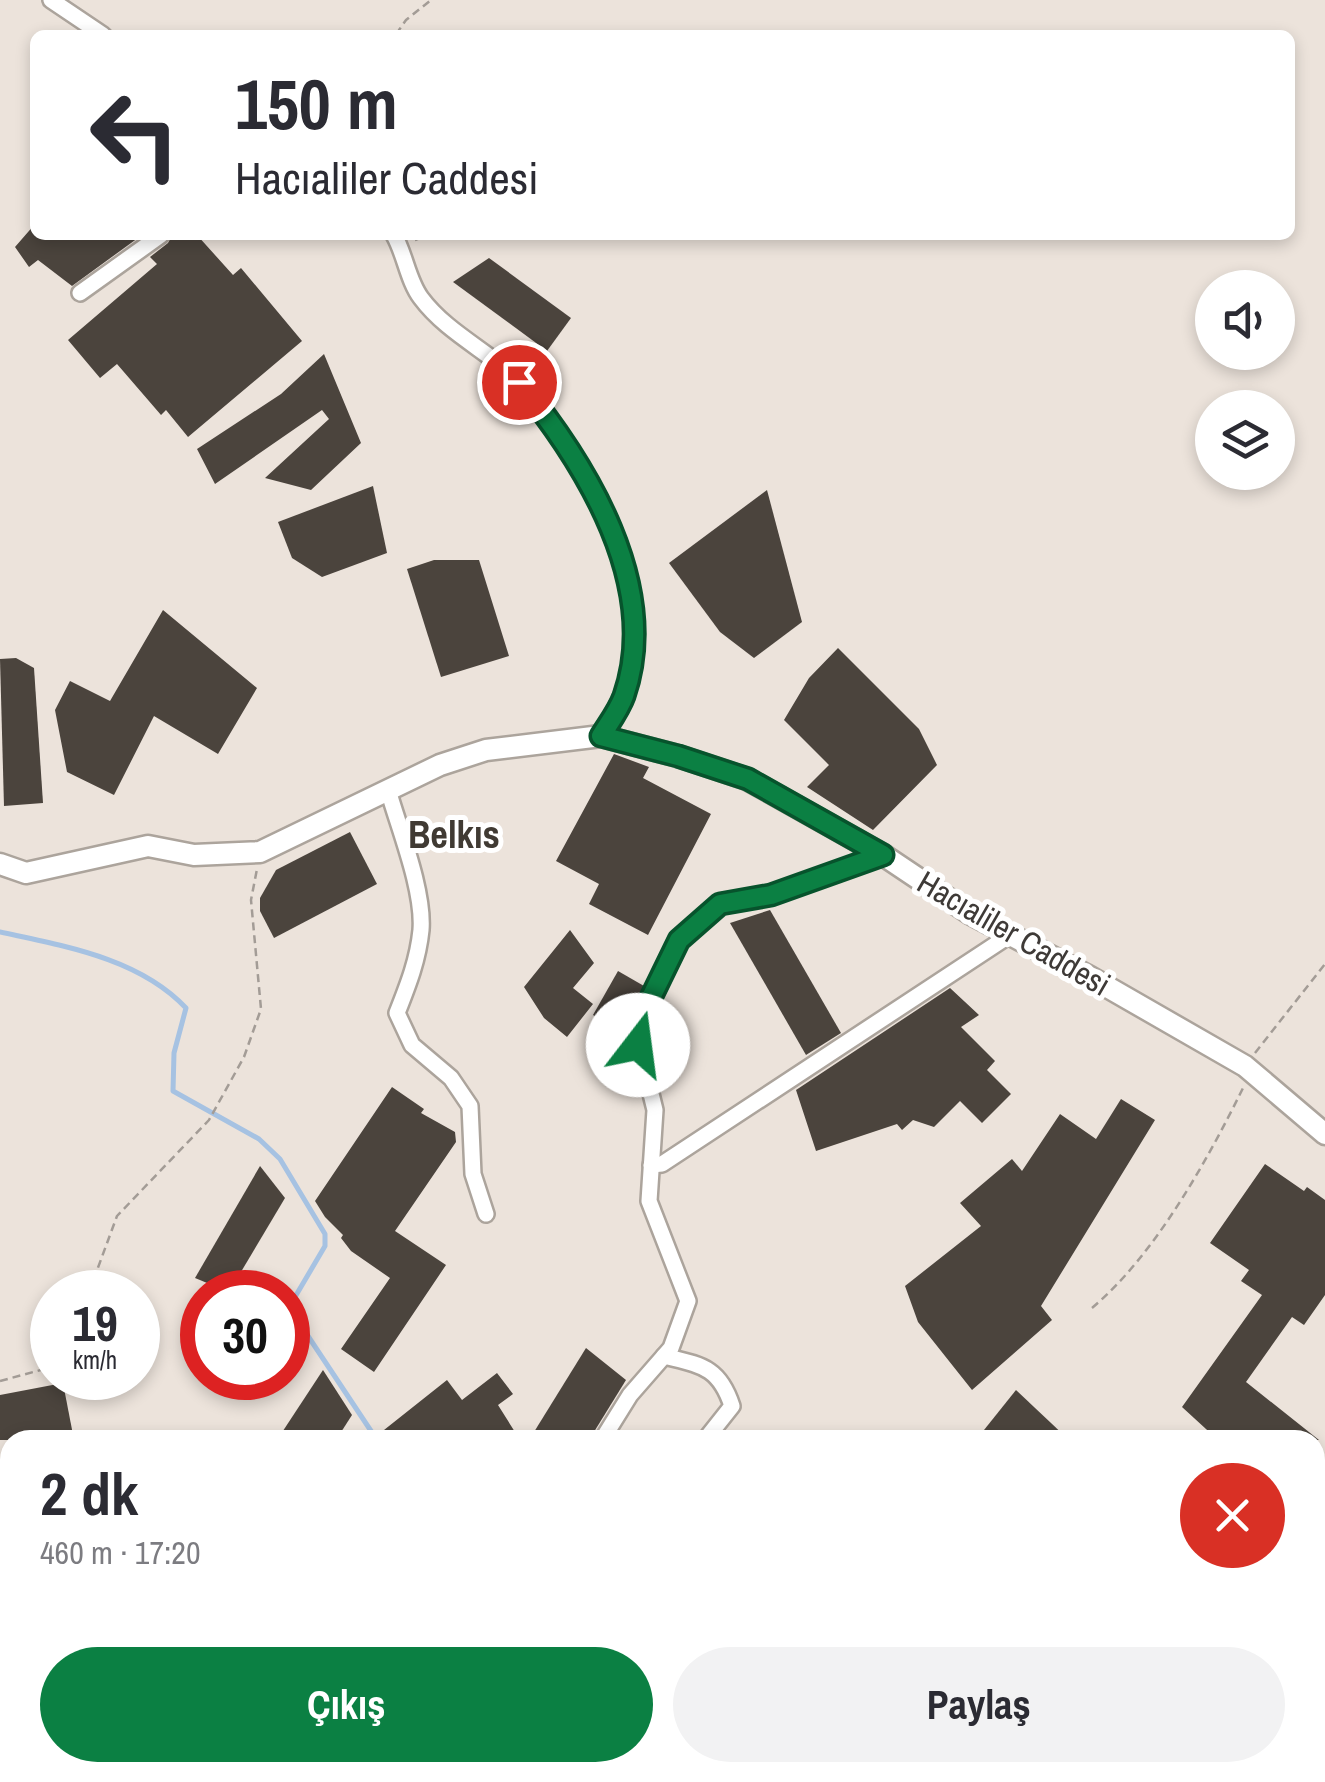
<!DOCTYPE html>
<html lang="tr">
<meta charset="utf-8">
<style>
body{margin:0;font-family:"Archivo Narrow",sans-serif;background:#f2f2f3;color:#2b2b33;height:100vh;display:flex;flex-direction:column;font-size:38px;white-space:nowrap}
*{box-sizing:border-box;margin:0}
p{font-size:32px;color:#7c7c81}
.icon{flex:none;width:55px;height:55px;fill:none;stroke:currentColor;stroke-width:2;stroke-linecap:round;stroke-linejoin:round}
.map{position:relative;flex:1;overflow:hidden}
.side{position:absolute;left:0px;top:1430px;width:1325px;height:352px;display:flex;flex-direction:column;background:#fff;border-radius:30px 30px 0 0;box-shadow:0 5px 15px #0003}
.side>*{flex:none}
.guide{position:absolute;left:30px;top:30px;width:1265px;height:210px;border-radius:15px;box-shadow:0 5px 15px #0003;background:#fff;color:#2b2b33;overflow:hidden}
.controls{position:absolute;left:1195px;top:270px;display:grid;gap:20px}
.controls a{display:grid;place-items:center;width:100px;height:100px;border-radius:50%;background:#fff;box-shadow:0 5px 15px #0003;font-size:50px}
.speed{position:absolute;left:30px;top:1270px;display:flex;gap:20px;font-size:50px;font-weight:700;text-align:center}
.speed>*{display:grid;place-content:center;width:130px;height:130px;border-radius:50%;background:#fff;box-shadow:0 5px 15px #0003;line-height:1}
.speed small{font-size:25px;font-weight:400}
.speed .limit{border:15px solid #d22;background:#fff;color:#111}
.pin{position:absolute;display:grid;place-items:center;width:85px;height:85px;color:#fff;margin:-42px;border:5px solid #fff;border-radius:50%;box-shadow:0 2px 10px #0007}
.me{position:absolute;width:110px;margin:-55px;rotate:15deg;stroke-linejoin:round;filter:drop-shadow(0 0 8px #0008)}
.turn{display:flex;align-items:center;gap:35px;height:210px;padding:0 40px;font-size:45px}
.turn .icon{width:130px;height:130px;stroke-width:2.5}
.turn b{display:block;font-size:70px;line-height:85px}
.round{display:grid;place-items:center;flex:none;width:105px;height:105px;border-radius:52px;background:#f2f2f3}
.headline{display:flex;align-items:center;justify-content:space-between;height:170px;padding:0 40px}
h1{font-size:60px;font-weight:800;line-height:75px}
.action{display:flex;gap:20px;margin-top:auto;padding:20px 40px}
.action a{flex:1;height:115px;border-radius:60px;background:#0b8043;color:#fff;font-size:40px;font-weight:800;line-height:115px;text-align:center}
.action a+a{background:#f2f2f3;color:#2b2b33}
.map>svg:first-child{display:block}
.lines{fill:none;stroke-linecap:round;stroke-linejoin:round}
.stream{stroke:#a6c2e2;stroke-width:5}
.building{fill:#4b443d}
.minor-casing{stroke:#aca49c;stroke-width:20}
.tertiary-casing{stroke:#aca49c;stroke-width:25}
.path{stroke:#a39c96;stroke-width:2.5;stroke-dasharray:8 5;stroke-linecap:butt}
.minor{stroke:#fff;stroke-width:15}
.tertiary{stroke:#fff;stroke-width:20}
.route-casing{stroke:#07532c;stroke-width:25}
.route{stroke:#0b8043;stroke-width:18}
.labels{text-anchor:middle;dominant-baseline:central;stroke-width:10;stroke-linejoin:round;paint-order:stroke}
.street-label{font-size:32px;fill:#3e3a37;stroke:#fff}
.quarter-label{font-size:38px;font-weight:bold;fill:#403a33;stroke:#fff}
</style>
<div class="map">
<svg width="1325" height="1782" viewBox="0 0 1325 1782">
<rect width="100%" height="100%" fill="#ece3db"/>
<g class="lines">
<g class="stream">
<path d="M0,932C64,946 139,958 186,1008L174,1053L173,1091L259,1139L280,1159L325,1234V1246L295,1297L300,1324L377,1440"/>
<polyline points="1315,1487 1321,1480 1325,1481"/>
</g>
</g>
<g class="building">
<polygon points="35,224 35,235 142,235 72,286 38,260 29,267 15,247"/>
<polygon points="172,235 197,235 233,275 241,268 302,341 188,437 166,410 161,415 117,364 100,378 68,340 157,264 150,257 168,243"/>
<polygon points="489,258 571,318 547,351 453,282"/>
<polygon points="324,354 361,443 311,490 265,478 329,419 322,410 215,484 197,449 281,394"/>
<polygon points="373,486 387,553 322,577 292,558 278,522"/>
<polygon points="767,490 802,622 754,658 720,632 669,563"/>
<polygon points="434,560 479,560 509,656 441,677 407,569"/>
<polygon points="163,610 257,688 218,754 154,716 114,795 67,772 55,710 70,681 110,701"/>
<polygon points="838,648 919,729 937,765 873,830 807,787 829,765 784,720 809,678"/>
<polygon points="16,658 34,668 43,803 4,806 0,659"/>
<polygon points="614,754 649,767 643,778 711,814 648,935 589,904 599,884 556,861"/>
<polygon points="350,832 377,884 274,938 260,911 260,898 276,870"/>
<polygon points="770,910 841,1033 806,1055 730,923"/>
<polygon points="570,930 594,963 573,988 593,1004 567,1037 544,1018 524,987"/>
<polygon points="618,971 644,986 622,1032 593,1015"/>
<polygon points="950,988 979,1015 961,1027 995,1061 987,1070 1011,1094 982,1123 960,1101 934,1127 913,1120 902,1130 897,1124 816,1151 796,1090"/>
<polygon points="392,1087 424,1109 421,1113 455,1132 456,1142 395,1231 446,1265 374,1372 341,1349 390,1278 351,1251 341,1238 343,1235 325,1217 315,1201"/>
<polygon points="1121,1099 1155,1120 1041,1306 1052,1320 972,1390 918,1322 905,1286 981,1226 960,1203 1012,1159 1022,1171 1060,1114 1096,1139"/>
<polygon points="1265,1164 1304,1191 1307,1187 1325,1200 1325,1295 1304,1325 1292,1317 1246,1382 1319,1440 1218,1440 1182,1407 1262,1295 1241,1281 1249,1270 1210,1243"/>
<polygon points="260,1166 285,1198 229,1292 195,1278"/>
<polygon points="586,1348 626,1380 589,1440 547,1440 534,1432"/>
<polygon points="323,1370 352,1415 336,1440 277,1440"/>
<polygon points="497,1373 513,1394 498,1405 520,1440 392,1440 384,1430 447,1380 462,1400"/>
<polygon points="63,1383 74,1440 0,1440 0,1395"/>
<polygon points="1016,1390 1069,1440 976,1440"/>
</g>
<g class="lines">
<defs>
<g id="minor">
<polyline points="51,0 103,35"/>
<path d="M394,235C405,254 408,281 421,298C447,333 490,352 520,382C569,432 635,558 635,628C635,671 622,700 601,736"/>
<polyline points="80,293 161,235"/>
<path d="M389,793C400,831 424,891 421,930C418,960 408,985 397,1013L412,1045L451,1078L470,1106L473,1174L486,1214"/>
<polyline points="651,1165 662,1164 1010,935"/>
<path d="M664,1356C700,1365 719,1366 732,1406L705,1440"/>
<polyline points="602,1440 630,1395 671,1348 688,1301 649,1201 655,1110 639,1045 643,1014 679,940 720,904 771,895 883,855"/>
<polyline points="386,1782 387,1772"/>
</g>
<polyline id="tertiary" points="0,864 26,873 148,846 194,855 260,852 440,765 486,750 601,736 678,756 747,779 883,855 971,914 1090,977 1245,1066 1325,1134"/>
</defs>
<use href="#minor" class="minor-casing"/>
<use href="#tertiary" class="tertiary-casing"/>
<g class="path">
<polyline points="400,35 399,30 406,20 431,0"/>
<polyline points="415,240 428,235"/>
<polyline points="1255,1053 1325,964"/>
<polyline points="89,1292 117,1216 209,1120 244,1057 261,1009 251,900 257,869"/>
<path d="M1092,1308C1155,1255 1207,1161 1243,1088"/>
<polyline points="0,1381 52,1367"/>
<polyline points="0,1469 10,1515"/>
<polyline points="830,1782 835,1772"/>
</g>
<use href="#minor" class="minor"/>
<use href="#tertiary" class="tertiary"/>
</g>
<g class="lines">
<defs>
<path id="route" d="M519,382C586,464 662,586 624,696C619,710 609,723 601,736L678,756L748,779L883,855L771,895L720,904L679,940L643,1014L638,1045"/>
</defs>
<use href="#route" class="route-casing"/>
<use href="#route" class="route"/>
</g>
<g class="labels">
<g class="street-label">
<text transform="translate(1014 933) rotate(30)">Hacıaliler Caddesi</text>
</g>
<g class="quarter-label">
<text x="454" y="834">Belkıs</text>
</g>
</g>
</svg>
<div class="controls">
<a><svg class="icon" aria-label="sound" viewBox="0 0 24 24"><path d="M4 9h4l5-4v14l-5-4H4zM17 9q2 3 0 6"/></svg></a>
<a><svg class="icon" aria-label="layers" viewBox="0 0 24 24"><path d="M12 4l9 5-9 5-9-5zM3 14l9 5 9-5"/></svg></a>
</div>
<div class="speed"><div>19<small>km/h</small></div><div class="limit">30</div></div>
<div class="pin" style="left:519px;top:382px;background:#d93025"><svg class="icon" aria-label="arrive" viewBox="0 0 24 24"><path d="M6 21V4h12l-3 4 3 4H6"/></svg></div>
<svg class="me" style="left:638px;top:1045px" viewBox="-20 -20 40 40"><circle r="19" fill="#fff"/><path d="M0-13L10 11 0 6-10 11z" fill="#0b8043"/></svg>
<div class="guide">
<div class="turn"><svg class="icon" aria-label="left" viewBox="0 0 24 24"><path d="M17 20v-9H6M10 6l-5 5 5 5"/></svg><div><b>150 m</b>Hacıaliler Caddesi</div></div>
</div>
<section class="side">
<div class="headline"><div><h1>2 dk</h1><p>460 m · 17:20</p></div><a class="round" style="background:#d93025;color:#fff"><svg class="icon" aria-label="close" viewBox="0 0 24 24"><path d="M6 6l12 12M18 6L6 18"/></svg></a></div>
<div class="action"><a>Çıkış</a><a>Paylaş</a></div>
</section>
</div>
